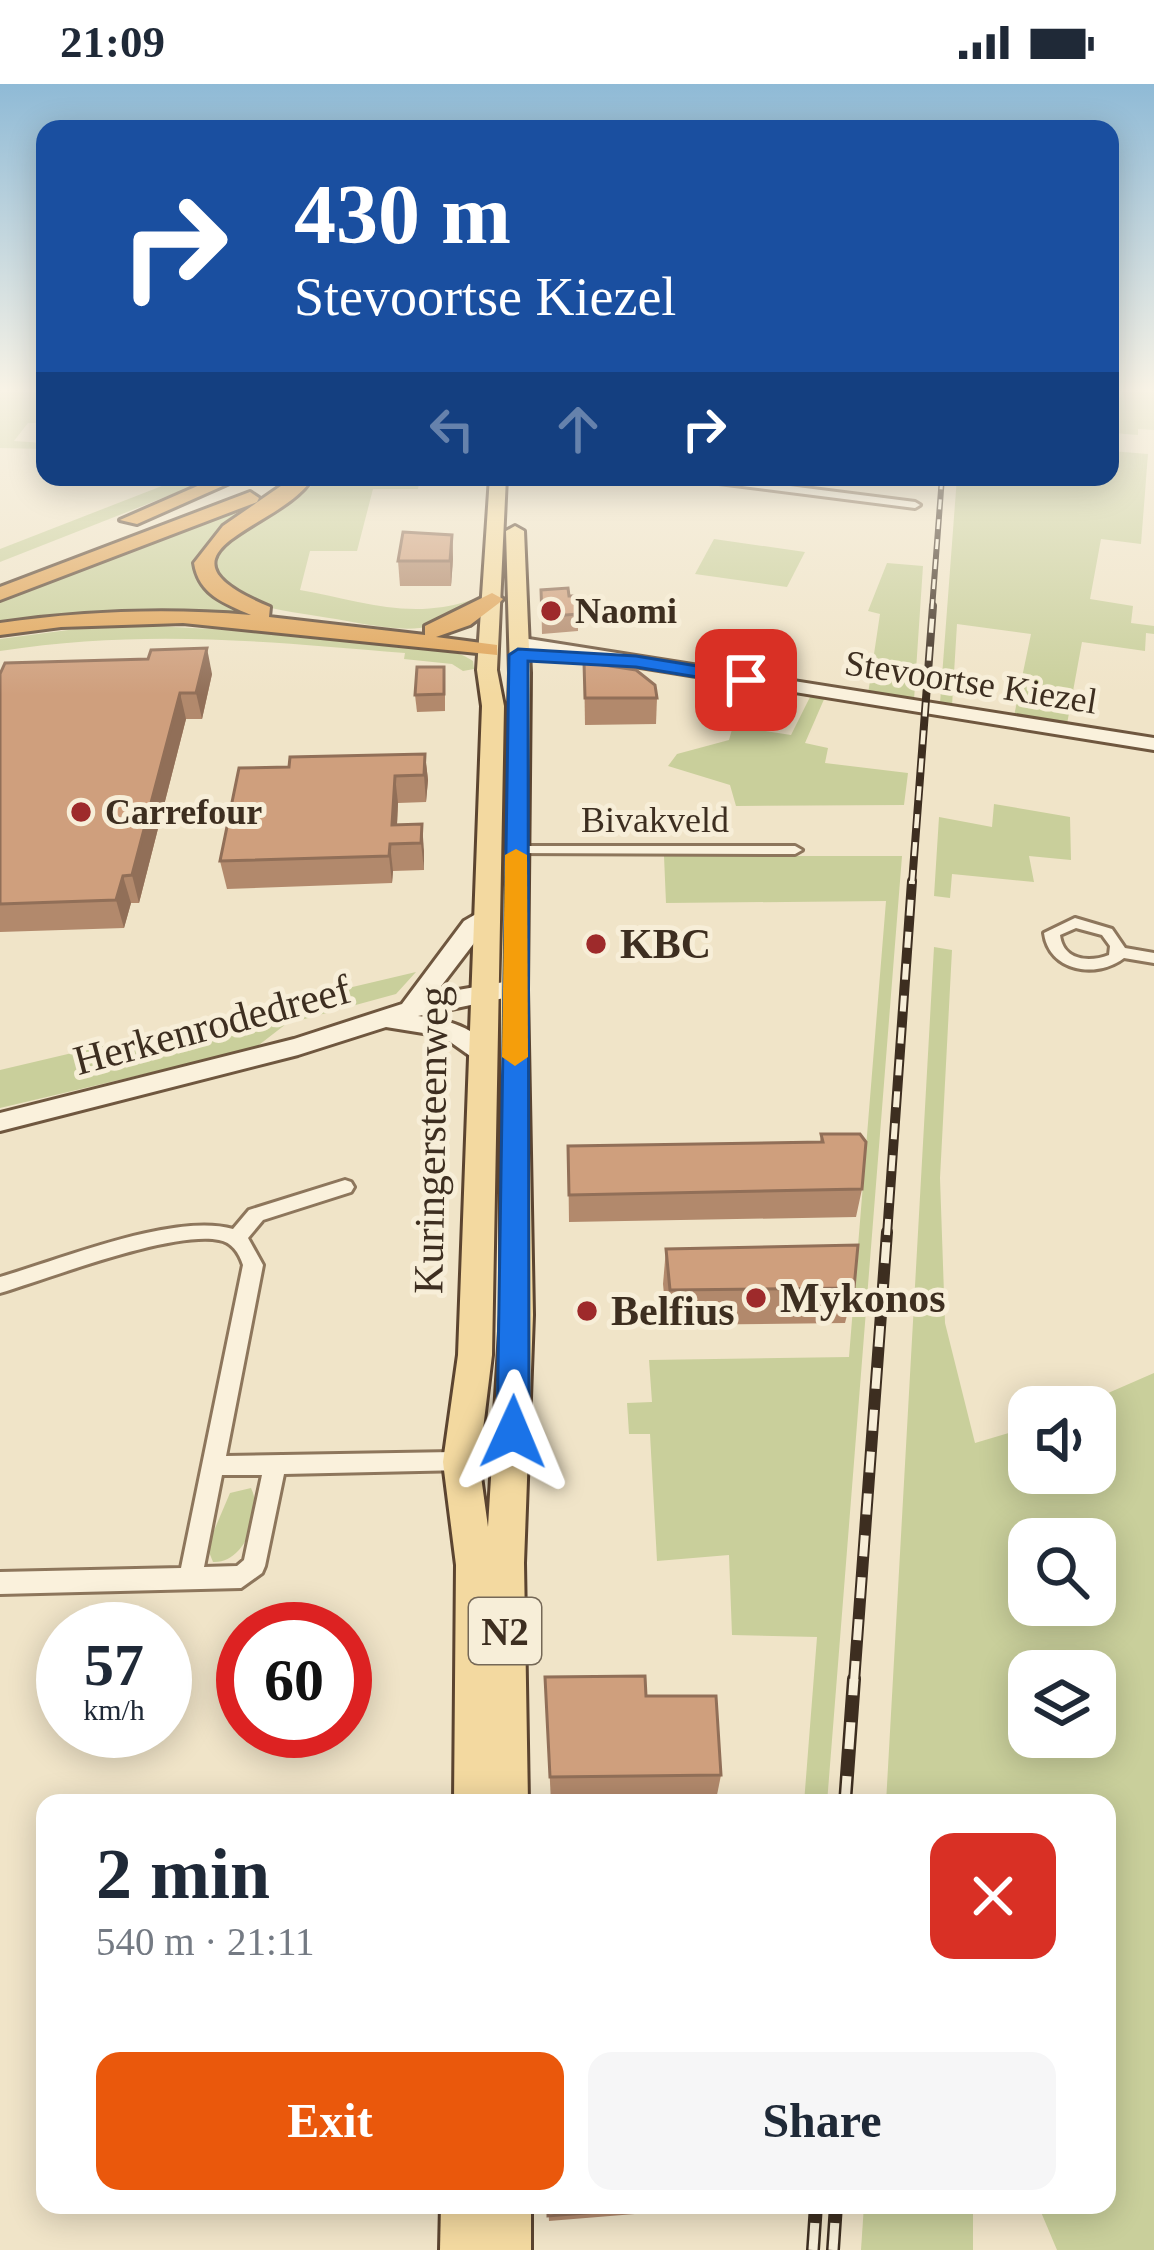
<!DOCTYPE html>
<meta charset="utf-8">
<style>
body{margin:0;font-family:Georgia,serif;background:#f6f6f7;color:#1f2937;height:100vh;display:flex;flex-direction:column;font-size:45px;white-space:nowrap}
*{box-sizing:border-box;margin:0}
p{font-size:39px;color:#747a83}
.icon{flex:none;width:66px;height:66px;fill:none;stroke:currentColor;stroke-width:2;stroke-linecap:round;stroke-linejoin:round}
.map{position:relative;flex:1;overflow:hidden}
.side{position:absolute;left:36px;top:1710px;width:1080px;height:420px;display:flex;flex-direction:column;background:#fff;border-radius:24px;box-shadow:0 6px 30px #0003}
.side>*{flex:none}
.top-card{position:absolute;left:36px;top:36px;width:1083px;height:366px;border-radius:24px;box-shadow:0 6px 30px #0003;background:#1a4fa0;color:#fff;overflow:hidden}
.fabs{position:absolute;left:1008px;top:1302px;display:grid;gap:24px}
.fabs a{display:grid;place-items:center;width:108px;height:108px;border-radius:24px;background:#fff;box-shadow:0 6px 30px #0003;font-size:60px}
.speed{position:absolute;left:36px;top:1518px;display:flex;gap:24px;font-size:60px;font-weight:700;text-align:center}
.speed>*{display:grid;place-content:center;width:156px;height:156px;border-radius:50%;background:#fff;box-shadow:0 6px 30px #0003;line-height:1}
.speed small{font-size:30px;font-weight:400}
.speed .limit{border:18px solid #d22;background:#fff;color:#111}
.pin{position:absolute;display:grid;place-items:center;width:102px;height:102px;color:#fff;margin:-51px;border-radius:24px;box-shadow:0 6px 18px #0006}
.me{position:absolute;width:132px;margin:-66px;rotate:1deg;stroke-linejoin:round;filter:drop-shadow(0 0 9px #0008)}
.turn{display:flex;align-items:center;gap:42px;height:252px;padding:0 60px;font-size:54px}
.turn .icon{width:156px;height:156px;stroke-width:2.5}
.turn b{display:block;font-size:84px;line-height:102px}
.lanes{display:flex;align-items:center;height:114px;padding:0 60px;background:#0003;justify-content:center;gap:60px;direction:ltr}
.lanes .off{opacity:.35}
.round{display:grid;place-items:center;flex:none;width:126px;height:126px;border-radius:24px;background:#f6f6f7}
.headline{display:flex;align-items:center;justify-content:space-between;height:204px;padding:0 60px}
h1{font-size:72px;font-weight:800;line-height:90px}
.button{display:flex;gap:24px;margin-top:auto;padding:24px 60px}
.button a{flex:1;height:138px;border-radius:24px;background:#ea580c;color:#fff;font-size:48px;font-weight:800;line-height:138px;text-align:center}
.button a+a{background:#f6f6f7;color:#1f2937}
.status{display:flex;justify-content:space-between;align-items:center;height:84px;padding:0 60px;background:#fff;direction:ltr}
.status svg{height:33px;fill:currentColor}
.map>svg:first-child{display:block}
.green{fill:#c9cf9b;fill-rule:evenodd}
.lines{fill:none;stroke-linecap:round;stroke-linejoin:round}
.street-casing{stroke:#8d765c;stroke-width:6}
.secondary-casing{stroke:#6f573f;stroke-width:6}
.primary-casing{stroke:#5b4430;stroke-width:6}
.highway-casing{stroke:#5b4430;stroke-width:6}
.street{fill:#faf1dc;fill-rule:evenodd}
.secondary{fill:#faf1dc;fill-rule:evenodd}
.primary{fill:#f3d9a0;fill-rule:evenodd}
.highway{fill:#e0a458;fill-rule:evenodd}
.rail-far4-casing{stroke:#3d2e20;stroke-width:6}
.rail-far3-casing{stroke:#3d2e20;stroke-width:8}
.rail-far2-casing{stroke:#3d2e20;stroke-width:10}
.rail-far1-casing{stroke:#3d2e20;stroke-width:12}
.rail-casing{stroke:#3d2e20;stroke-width:14}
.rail-far4{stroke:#f7eed8;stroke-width:3;stroke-dasharray:10;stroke-linecap:butt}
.rail-far3{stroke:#f7eed8;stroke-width:4.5;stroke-dasharray:14;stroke-linecap:butt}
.rail-far2{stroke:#f7eed8;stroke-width:6;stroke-dasharray:16;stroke-linecap:butt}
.rail-far1{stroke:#f7eed8;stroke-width:8;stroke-dasharray:21;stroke-linecap:butt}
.rail{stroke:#f7eed8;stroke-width:9;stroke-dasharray:27;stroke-linecap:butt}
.wall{fill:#b2896c}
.shaded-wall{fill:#916f58}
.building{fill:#cf9f7d;stroke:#916f58;stroke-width:3}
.route{fill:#1a73e8;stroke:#114b97;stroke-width:3}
.slow{fill:#f59e0b}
.poi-dot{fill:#9e2a2b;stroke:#f7eed8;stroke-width:4.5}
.labels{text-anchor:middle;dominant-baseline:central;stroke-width:10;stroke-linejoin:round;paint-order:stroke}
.far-poi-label{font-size:36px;font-weight:bold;fill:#3d2e20;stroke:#f7eed8;text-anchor:start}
.far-street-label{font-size:36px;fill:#3d2e20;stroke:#f7eed8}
.shield{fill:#f7eed8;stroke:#756857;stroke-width:3}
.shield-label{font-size:39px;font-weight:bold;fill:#3d2e20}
.poi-label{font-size:42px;font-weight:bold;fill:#3d2e20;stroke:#f7eed8;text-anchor:start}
.street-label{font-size:42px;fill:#3d2e20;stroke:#f7eed8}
</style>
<div class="status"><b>21:09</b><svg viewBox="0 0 49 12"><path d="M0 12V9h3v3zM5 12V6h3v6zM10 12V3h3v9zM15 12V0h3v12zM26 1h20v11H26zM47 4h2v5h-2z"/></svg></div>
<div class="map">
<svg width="1154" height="2166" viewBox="0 0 1154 2166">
<rect width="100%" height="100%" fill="#f0e4c8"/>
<g class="green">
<polygon points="0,308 45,308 45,339 28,339 14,357 45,359 45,365 0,364"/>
<polygon points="1123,308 1154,308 1154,346 1138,345 1138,351 1113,349 1111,367 1148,370 1141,460 1101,455 1090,515 1133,522 1131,539 1154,542 1154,550 1146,549 1145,567 1082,558 1067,640 1014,632 1031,550 957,540 952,622 940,619 957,393 1110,393 1110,315 1117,317"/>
<polygon points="185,393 216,393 0,478 0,465"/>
<path d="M332,393H420L418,405H373L357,467H310L300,506C357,516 410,537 471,516V521C458,528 444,539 430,542C403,550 357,538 329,534C297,528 258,526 231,507C168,465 301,406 332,393Z"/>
<path d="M263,414C235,433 212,447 199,479L248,527L239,531L113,526L0,540V518Z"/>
<polygon points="714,455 805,468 787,503 695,490"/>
<polygon points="887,479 923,482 914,616 868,610 880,530 868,527"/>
<path d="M114,540L231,546L235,542C288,547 434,549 473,577L474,585L463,587L452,580L404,575L405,569C261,557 144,545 0,567V555Z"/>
<polygon points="811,611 825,613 805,659 828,664 825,679 908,689 904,721 736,722 730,701 668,682 677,670 729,656 733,642 791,651"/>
<polygon points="994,720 1070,733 1071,776 1029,772 1034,798 952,790 950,814 934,812 939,733 992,743"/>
<polygon points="664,772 902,772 827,1719 804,1719 817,1553 732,1551 729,1471 657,1477 650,1350 629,1350 627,1319 652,1318 649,1276 849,1273 886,817 666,819"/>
<path d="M934,863L952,866L940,1094L945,1239L975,1359L1029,1343V1389H1095V1323H1076L1154,1289V2166H1057L1038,2121H1107V1719H886ZM1095,1455V1521H1029V1455ZM1029,1587H1095V1653H1029Z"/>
<polygon points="416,888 396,910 286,940 255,964 0,1024 0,986"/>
<path d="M251,1404C264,1429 244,1480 213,1478L207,1463L230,1409Z"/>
<polygon points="864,2121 973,2121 973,2166 861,2166"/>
</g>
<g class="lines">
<defs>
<g id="street">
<polygon points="690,393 719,393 915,418 920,421 915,424 695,396"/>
<polygon points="516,762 795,762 802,766 795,770 511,769 511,763"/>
<path d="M1075,834L1112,845L1125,864L1154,869V879L1124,874C1097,895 1049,888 1044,849ZM1076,844L1102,851L1110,862L1109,871C1088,879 1063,876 1060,851Z"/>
<path d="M345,1096L351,1098L354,1103L351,1108L263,1136L248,1154L263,1181L226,1372L513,1367L521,1369L524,1376L521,1383L513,1385L284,1390L265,1482L262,1489L241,1504L0,1510V1488L181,1484L243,1181C239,1169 232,1158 219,1156C171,1147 50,1194 0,1209V1193C59,1176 175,1128 233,1145L249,1126ZM222,1391H262L244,1476L237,1482L204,1483Z"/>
</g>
<g id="secondary">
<polygon points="516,553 1154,654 1154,666 510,562 510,554"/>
<path d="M483,826L494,833L435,910L504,898L516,906L504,914L418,932C449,936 474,943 495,968L491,974H473L442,952L386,943L298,971L0,1047V1029L294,955L402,920L464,837Z"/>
</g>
<g id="primary">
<polygon points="490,393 506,393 497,586 504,622 492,1271 479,1378 488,1443 501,1231 501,906 510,589 506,447 515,442 524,447 530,589 527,906 533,1231 524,1479 528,1719 454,1719 456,1481 443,1378 458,1271 482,622 477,586"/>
<polygon points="441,2121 531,2121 531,2166 440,2166"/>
</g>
<g id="highway">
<polygon points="218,393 243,393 137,440 120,436"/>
<path d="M294,393L312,394C285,444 135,467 270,523L269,533L425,551V542L492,509L503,515L499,519L470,541L436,553L497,561V571L183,539L61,543L0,551V539C84,527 166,524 251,531C224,519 199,511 194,479L223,442Z"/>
<polygon points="250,408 259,414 257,418 0,516 0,503"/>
</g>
</defs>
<use href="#street" class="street-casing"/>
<use href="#secondary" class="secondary-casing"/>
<use href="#primary" class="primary-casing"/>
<use href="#highway" class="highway-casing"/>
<use href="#street" class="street"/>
<use href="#secondary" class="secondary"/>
<use href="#primary" class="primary"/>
<use href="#highway" class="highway"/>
<defs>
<polyline id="rail-far4" points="932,525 942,393"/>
<polyline id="rail-far3" points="912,800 933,522"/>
<polyline id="rail-far2" points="887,1151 912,797"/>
<polyline id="rail-far1" points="854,1598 887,1148"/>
<g id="rail">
<polyline points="845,1719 854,1595"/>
<polyline points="813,2166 816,2121"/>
<polyline points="833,2166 836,2121"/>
</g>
</defs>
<use href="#rail-far4" class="rail-far4-casing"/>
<use href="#rail-far3" class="rail-far3-casing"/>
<use href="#rail-far2" class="rail-far2-casing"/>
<use href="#rail-far1" class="rail-far1-casing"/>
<use href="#rail" class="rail-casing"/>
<use href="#rail-far4" class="rail-far4"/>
<use href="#rail-far3" class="rail-far3"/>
<use href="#rail-far2" class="rail-far2"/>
<use href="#rail-far1" class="rail-far1"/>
<use href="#rail" class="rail"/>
</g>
<g class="wall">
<polygon points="452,451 453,475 451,502 400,502 398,477"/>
<polygon points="541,506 569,512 578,530 578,547 542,550"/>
<polygon points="148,575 212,590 202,635 186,635 139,819 131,819 124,844 0,848 0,590"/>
<polygon points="584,578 657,614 656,640 585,641"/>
<polygon points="445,600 445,627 417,628 415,611"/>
<polygon points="425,670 428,696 426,718 398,719 397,741 422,740 424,786 393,787 392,799 227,805 220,777 289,683"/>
<polygon points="821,1050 862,1105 856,1133 569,1138 568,1062 820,1058"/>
<polygon points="666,1165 854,1204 845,1239 667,1241 663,1200"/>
<polygon points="545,1593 646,1612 721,1691 716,1716 551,1719"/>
<polygon points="548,2121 649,2124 647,2129 549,2137"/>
</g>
<g class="shaded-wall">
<polygon points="452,451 453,475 451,502 450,477"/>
<polygon points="207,564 212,590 202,635 196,609"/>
<polygon points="180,609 186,635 139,819 132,791"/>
<polygon points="425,670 428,696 426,718 424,691"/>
<polygon points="395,692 398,719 396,760 392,741"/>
<polygon points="422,740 424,767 424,786 421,759"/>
<polygon points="390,760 393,787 392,799 389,772"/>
<polygon points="123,792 131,819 124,844 116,816"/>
</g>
<g class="building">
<polygon points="403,448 452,451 450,477 398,477"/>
<polygon points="568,504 569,512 577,512 578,530 542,533 541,506"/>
<polygon points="207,564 196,609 180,609 132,791 123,792 116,816 0,820 0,590 5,579 148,575 151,566"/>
<polygon points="584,578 636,586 655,601 657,614 585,614"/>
<polygon points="417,583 444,583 444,610 415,611"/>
<polygon points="425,670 424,691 395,692 392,741 422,740 421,759 390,760 389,772 220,777 239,684 289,683 290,673"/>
<polygon points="821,1050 860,1050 866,1058 862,1105 569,1111 568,1062 823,1058"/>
<polygon points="858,1161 854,1204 670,1206 666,1165"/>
<polygon points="645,1592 646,1612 716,1612 721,1691 550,1693 545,1593"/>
<polygon points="548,2121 649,2121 649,2124 548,2132"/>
</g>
<linearGradient id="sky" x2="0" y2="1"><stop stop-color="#8fbad6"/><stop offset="0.5" stop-color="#f8f3e6"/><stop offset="1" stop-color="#f8f3e6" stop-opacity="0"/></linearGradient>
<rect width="1154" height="611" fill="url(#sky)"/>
<polygon class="route" points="518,565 636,572 746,590 756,596 746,601 636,583 528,577 529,1348 525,1358 513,1362 502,1358 497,1348 509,571"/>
<polygon class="slow" points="516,765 527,771 528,973 515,982 502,973 505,771"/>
<g class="poi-dot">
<circle cx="551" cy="527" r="12"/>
<circle cx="81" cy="728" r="12"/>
<circle cx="596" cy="860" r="12"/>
<circle cx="756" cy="1214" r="12"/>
<circle cx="587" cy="1227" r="12"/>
</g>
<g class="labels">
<g class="far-poi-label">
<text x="575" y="527">Naomi</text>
<text x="105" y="728">Carrefour</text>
</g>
<g class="far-street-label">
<text transform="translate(971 598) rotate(9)">Stevoortse Kiezel</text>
<text x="655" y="736">Bivakveld</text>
</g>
<rect class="shield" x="469" y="1514" width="72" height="66" rx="9"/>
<g class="shield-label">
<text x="505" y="1547">N2</text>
</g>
<g class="poi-label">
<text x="620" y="860">KBC</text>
<text x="780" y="1214">Mykonos</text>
<text x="611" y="1227">Belfius</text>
</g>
<g class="street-label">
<text transform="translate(212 941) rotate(-15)">Herkenrodedreef</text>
<text transform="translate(431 1056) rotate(-89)">Kuringersteenweg</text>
</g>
</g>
</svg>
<div class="fabs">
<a><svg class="icon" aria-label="sound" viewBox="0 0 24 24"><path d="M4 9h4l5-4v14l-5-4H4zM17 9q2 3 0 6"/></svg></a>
<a><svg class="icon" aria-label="search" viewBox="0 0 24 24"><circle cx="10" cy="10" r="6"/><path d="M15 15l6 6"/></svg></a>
<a><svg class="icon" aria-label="layers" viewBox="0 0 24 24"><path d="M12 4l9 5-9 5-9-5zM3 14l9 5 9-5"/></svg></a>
</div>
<div class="speed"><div>57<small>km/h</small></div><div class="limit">60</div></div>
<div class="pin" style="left:746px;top:596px;background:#d93025"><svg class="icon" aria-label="arrive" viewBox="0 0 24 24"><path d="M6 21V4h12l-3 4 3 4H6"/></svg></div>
<svg class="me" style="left:513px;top:1348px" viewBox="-20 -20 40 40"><path d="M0-17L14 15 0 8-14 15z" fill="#1a73e8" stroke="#fff" stroke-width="4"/></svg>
<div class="top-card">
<div class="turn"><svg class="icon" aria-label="right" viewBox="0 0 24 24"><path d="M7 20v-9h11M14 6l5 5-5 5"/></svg><div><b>430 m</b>Stevoortse Kiezel</div></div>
<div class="lanes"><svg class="icon off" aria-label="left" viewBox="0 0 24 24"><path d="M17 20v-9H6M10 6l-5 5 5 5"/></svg><svg class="icon off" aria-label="ahead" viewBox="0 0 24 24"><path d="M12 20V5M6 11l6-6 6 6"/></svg><svg class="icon" aria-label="right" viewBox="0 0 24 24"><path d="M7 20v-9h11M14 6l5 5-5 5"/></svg></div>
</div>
<section class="side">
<div class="headline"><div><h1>2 min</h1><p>540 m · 21:11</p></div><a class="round" style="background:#d93025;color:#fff"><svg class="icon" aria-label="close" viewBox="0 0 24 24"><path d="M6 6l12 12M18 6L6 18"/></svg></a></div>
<div class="button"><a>Exit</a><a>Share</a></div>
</section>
</div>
